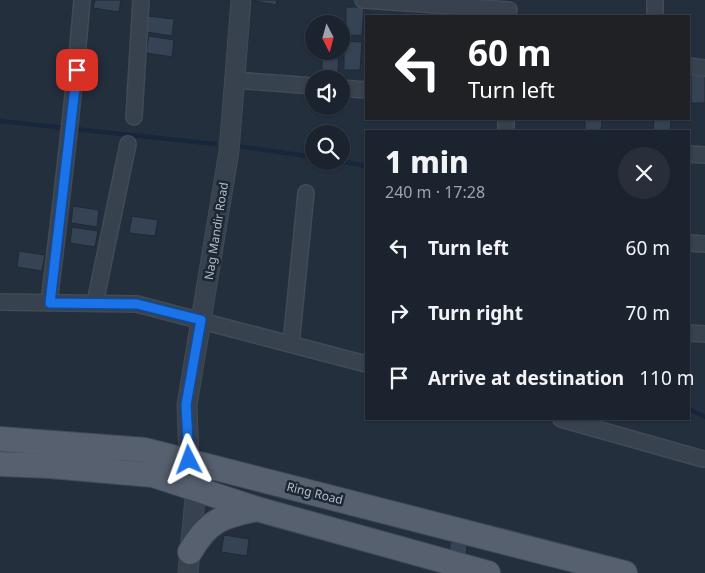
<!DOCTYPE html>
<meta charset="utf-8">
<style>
body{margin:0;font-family:"Noto Sans",sans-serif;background:#282f3a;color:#f1f3f6;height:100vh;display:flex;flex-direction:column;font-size:19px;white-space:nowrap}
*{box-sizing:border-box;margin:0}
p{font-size:16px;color:#a0a4aa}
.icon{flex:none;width:28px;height:28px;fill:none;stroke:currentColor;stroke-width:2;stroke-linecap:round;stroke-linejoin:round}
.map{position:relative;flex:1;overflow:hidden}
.side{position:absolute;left:365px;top:130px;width:325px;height:290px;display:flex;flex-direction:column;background:#1b232e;border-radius:0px;box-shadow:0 1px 4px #0004,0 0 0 1px #39404a}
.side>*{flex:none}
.hud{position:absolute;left:365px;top:15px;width:325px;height:105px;border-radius:0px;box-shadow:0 1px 4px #0004,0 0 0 1px #39404a;background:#202124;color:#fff;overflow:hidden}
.needle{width:32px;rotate:174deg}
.fabs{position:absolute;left:305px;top:15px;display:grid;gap:10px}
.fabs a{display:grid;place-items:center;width:45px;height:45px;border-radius:50%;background:#1b232e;box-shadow:0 1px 4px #0004,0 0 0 1px #39404a;font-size:25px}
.pin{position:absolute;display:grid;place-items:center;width:42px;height:42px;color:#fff;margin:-21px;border-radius:10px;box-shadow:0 2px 8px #0006}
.me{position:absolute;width:55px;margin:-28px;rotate:357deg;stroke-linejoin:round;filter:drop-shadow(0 0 4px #0008)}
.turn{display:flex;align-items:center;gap:18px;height:105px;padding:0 20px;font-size:22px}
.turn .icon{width:65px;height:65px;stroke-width:2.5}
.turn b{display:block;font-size:35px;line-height:42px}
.round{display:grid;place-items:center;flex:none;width:52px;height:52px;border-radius:26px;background:#282f3a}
.headline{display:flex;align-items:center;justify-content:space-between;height:85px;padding:0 20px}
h1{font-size:30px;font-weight:800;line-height:38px}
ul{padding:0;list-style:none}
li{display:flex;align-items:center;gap:15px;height:65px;padding:0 20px}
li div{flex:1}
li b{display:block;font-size:19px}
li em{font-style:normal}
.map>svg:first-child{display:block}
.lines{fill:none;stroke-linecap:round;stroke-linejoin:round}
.stream{stroke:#17263c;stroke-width:4.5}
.building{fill:#364354;stroke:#1f2835}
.minor-casing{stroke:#414a57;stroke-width:18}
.tertiary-casing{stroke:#414a57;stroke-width:21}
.primary-casing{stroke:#414a57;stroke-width:26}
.minor{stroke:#38414e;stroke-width:15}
.tertiary{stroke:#38414e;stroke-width:19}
.primary{stroke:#56606e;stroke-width:24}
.route-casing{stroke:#114b97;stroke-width:12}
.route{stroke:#1a73e8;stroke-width:9}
.labels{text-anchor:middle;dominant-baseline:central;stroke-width:5;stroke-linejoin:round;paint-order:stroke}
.street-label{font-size:12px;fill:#b4bcc9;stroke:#1d2633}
</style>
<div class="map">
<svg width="705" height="573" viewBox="0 0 705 573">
<rect width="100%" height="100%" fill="#242f3e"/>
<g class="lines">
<g class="stream">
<polyline points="0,121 215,144"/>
<polyline points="236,146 314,157"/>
<polyline points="340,161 366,166"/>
<polyline points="689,409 705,417"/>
</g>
</g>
<g class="building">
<polygon points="95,0 121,0 119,12 93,8"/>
<polygon points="250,0 277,0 276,5"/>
<polygon points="346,7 364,7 362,35 346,36"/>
<polygon points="148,16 174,19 172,36 146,32"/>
<polygon points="149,36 174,40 172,57 146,53"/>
<polygon points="344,41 362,42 360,70 344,70"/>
<polygon points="322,51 339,51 338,72 322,72"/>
<rect x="691" y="75" width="14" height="28"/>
<polygon points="585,119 602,119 601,131 585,131"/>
<polygon points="654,119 671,119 670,131 653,131"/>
<polygon points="73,206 99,210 97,227 71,223"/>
<polygon points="132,216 158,220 155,236 129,233"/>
<polygon points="72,227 98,231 95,247 70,243"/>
<polygon points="19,251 45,255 42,271 17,267"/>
<polygon points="224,535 249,539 247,556 221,552"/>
<polygon points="450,542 467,542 466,570 449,571"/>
</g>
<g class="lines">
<defs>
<g id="minor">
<polyline points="363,0 509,10"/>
<polyline points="655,16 655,0"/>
<polyline points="689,66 705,68"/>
<polyline points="234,80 314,86"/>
<polyline points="341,88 366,90"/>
<polyline points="134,117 141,0"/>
<polyline points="506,131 506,119"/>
<polyline points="689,154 705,155"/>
<polyline points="689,243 705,244"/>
<polyline points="0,302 137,304 366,364"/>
<path d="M49,303C61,202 74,101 82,0"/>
<polyline points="95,303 128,144"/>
<polyline points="689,333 705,334"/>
<polyline points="291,344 306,193"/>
<polyline points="561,419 703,459"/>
</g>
<polyline id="tertiary" points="188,573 196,488 189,460 187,405 229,151 241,0"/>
<g id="primary">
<polyline points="0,439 145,450 625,573"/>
<polyline points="0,464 50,466 153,475 257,509 488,573"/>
<path d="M190,552C208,520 223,516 257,509"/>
</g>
</defs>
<use href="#minor" class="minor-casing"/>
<use href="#tertiary" class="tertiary-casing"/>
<use href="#primary" class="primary-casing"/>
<use href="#minor" class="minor"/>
<use href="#tertiary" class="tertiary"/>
<use href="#primary" class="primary"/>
</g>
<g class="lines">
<defs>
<polyline id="route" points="77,70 50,303 137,304 201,320 186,405 189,460"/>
</defs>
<use href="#route" class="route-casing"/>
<use href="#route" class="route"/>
</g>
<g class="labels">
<g class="street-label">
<text transform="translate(216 231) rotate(-81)">Nag Mandir Road</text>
<text transform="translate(315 493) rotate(14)">Ring Road</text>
</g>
</g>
</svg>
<div class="fabs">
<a><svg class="needle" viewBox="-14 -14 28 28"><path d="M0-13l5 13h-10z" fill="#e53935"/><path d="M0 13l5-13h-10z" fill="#a0a4aa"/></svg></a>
<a><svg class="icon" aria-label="sound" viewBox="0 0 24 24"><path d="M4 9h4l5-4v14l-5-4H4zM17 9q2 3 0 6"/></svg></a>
<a><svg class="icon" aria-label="search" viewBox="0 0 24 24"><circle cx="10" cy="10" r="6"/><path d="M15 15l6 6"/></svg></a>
</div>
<div class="pin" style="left:77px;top:70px;background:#d93025"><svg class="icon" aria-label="arrive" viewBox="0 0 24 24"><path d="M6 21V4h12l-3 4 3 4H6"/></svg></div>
<svg class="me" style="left:189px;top:460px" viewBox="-20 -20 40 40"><path d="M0-17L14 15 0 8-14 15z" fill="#1a73e8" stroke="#fff" stroke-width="4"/></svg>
<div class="hud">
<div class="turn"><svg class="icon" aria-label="left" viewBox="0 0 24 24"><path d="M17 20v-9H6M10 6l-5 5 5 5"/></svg><div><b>60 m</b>Turn left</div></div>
</div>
<section class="side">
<div class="headline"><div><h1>1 min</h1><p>240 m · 17:28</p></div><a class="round"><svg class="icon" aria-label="close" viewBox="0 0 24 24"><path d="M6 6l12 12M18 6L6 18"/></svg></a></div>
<ul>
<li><svg class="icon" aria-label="left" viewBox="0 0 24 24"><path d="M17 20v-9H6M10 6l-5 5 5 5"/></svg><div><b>Turn left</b></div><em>60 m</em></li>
<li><svg class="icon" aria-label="right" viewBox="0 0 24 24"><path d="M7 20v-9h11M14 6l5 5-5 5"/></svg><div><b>Turn right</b></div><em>70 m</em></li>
<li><svg class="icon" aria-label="arrive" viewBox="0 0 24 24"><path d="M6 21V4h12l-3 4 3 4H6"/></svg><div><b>Arrive at destination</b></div><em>110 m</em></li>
</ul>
</section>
</div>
